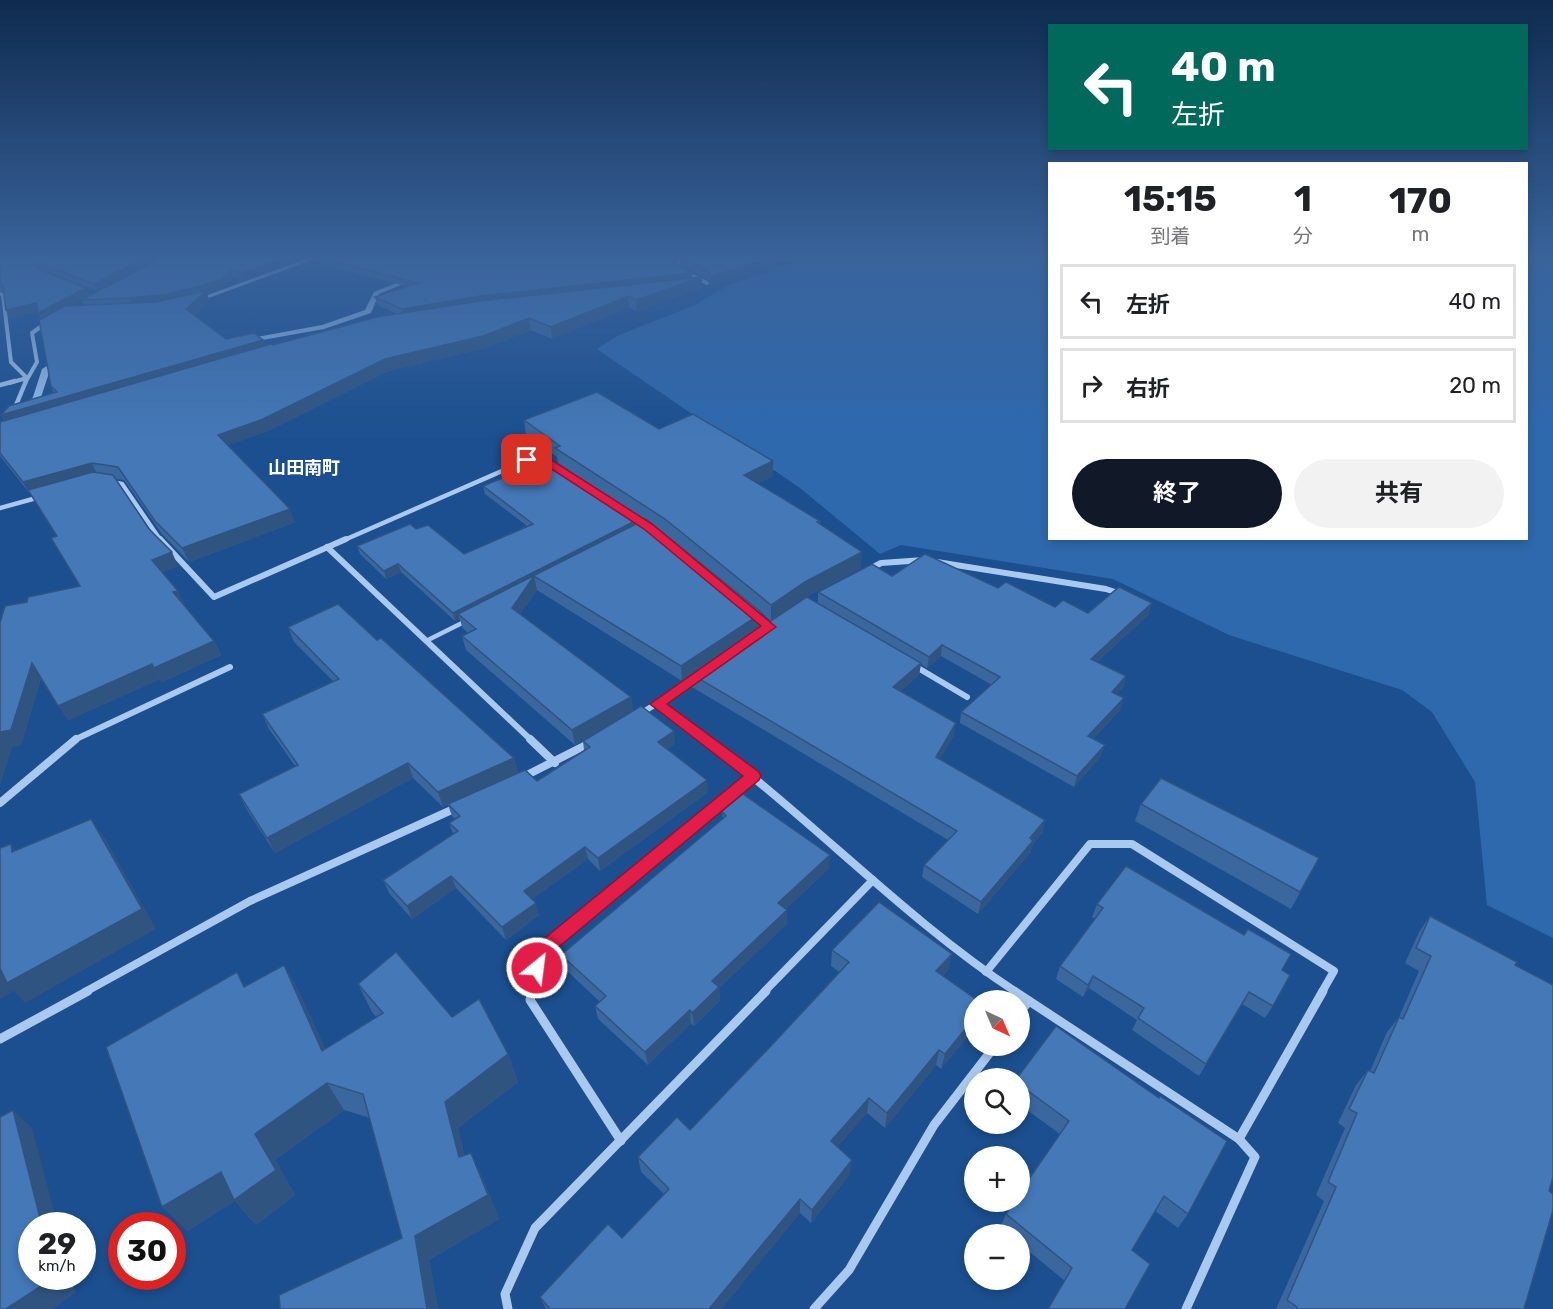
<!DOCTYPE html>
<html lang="ja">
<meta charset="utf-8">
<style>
body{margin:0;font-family:Rubik,"Noto Sans JP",sans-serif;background:#f2f2f2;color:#202124;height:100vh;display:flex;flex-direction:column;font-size:22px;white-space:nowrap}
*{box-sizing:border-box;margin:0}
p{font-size:20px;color:#757577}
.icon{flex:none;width:33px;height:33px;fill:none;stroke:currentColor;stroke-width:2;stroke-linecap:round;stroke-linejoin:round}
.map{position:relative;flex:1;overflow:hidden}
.drawer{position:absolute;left:1048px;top:162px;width:480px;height:378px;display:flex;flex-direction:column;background:#fff;border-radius:0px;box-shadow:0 3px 9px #0003}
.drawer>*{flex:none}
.banner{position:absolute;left:1048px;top:24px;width:480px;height:126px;border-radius:0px;box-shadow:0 3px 9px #0003;background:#00695c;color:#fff;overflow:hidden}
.needle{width:39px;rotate:136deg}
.tools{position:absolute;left:964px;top:990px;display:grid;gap:12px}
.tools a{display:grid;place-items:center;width:66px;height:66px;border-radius:50%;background:#fff;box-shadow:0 3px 9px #0003;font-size:30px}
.speed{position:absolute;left:18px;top:1212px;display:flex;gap:12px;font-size:30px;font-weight:700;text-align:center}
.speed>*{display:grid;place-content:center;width:78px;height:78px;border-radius:50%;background:#fff;box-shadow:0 3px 9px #0003;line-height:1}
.speed small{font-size:15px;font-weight:400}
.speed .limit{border:9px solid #d22;background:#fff;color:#111}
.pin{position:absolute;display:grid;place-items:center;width:51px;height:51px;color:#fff;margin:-26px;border-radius:12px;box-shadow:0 3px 9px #0006}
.me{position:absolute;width:66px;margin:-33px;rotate:29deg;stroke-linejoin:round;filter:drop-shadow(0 0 4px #0008)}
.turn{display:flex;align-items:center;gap:21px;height:126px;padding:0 24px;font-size:27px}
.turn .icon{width:78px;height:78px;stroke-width:2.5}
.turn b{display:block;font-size:42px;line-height:51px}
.eta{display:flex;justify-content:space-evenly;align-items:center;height:102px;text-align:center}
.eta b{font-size:36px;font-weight:700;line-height:42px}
.button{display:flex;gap:12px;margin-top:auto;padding:12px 24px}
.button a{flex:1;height:69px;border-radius:36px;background:#111827;color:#fff;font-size:24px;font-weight:700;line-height:69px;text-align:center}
.button a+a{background:#f2f2f2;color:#202124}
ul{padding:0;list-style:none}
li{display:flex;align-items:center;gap:18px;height:75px;margin:0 12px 9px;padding:0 12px;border:3px solid #e0e0e0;border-radius:0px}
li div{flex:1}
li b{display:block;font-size:22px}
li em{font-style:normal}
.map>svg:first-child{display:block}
.green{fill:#2e69ad}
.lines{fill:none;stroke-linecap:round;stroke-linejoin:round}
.stream{fill:#9cc4f0;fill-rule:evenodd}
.lane-far1{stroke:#a9c9ee;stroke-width:3}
.lane{stroke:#a9c9ee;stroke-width:4.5}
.street-far4{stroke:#a9c9ee;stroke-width:4}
.street-far3{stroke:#a9c9ee;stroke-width:4.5}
.street-far2{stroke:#a9c9ee;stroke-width:6}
.street-far1{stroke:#a9c9ee;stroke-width:8}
.street{stroke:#a9c9ee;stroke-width:9}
.wall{fill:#3a679d;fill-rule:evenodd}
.shaded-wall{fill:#305480}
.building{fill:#4478b7;stroke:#305480;stroke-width:1.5}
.route{fill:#e11d48;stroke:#92132f;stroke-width:1.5}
.labels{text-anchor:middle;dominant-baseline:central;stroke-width:6;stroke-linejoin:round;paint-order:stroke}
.far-neighbourhood-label{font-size:18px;font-weight:bold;fill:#fff;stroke:#1b4f8f}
</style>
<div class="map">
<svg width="1553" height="1309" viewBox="0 0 1553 1309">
<rect width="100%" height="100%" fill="#1b4f8f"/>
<polygon class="green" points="815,257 1050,257 1050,538 1527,538 1527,257 1553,257 1553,938 1487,905 1475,782 1432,712 1402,690 1229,635 1113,579 901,545 880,554 800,488 597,349 617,336 695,305 728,285"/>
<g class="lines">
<g class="stream">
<polygon points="411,277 414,279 413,280 379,294 371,313 324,329 246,343 242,341 246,339 322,325 365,310 374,292"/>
<polygon points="57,360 64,362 50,370 41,397 31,411 25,411 24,409 33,397 42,369"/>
</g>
<g class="lane-far1">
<polyline points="679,267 677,265 681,257"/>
<polyline points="204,298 316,257"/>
</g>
<polyline class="lane" points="426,641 464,622"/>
<g class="street-far4">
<polyline points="686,273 707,283"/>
<polyline points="0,294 3,295 11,362 27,378"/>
<polyline points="9,383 27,378"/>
<polyline points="25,383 37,362 32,333 46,323"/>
</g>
<g class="street-far3">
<polyline points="0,385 15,381"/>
<polyline points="14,410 26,381"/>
<polyline points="111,482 122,484 161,541"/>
<polyline points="0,508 40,497"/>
<polyline points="342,541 527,460 548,463"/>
</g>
<g class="street-far2">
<polyline points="160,539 214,597 346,539"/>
<polyline points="327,547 531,740"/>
<polyline points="937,562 1106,589 1121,594"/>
<polyline points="870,569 881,563 924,560"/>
<polyline points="913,665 967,697"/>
<polyline points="657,704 706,740"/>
<polyline points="642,713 698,676"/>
<polyline points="74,740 230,667"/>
</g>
<g class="street-far1">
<polyline points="530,739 555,763"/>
<path d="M704,739C812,819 904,918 1016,992"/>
<polyline points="523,777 588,744"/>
<polyline points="0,803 76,739"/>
<polyline points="986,972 1090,844 1132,844 1334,971 1322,992"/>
<polyline points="85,992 250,901 456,808"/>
<polyline points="532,992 540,952 754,776"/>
<polyline points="764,992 873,880"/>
</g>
<g class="street">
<polyline points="532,991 530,1000 621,1141"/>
<polyline points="1014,991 1239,1139 1255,1157 1186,1309"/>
<polyline points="1020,1012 1029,1001"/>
<polyline points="0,1039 88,991"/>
<polyline points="1239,1139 1323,991"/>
<polyline points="508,1309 505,1294 535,1228 766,991"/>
<polyline points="814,1309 849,1270 934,1125 995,1046"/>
</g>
</g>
<g class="wall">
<path d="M0,257H310L245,280L233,277L222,288L207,293L209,300L194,315L226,339L263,340L265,345H273L398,314L377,305L375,297L406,286L314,262L313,257H679L676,262L680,267L692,273V278L702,277V288L637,311L629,307L552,339L531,330L485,348L388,371L268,431L228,445L295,522L189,562L162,534L124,480L116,479L149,529L178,566L162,572L185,605H184L214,641L221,655L162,682L160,679L68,720L41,678L21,745L12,747L0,784V623L27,602L79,586L56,536L31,495L0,456V422L4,421L1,415L54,393L51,386L41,319L38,311L10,318L6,310L4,292L0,291ZM42,269L97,291L89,296L86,288L41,270ZM81,300L84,305L69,306Z"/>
<polygon points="681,257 789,257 711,285 709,280 682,264"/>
<path d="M524,420L659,429L773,476L758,483L820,521V524L861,568L804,598L771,621L762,613V627L818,603V592L892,576L998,588L1055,607L1088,613L1149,614L1097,662L1126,676L1123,687L1116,694L1121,709L1093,739L1101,756L1074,787L960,723L961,712L992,685L941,656L927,668L921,664L919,675L901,691L954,735L940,759L1045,820L1042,833L1033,844L1030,853L978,914L922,877L924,865L948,840L692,687L691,675L682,681L537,590L520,614L631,697L633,711L675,743L667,749L708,792L600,871L588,859L532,899L539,915L506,940L456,888L412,919L389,893L383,880L453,834L449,823L455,819L452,816L448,805L443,807L413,778L275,853L247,810L239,794L295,766L269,729L262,714L333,681L294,642L288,627L377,640L514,758L518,773L537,781L584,750L583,741L591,736L575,745L466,650L462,636L468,633L462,627L460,619L455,621L401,572L386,579L360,554L357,546L416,529L464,554L527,526L485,494L483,486L639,519V522L644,520L558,463L557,457L526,435ZM662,532L666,535L740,595Z"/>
<polygon points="1141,804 1319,858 1291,909 1135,821"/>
<polygon points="722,811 829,868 786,909 787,910 787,924 719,988 720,1000 694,1026 691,1023 648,1065 598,1019 595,1006 600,1002 565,969 561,955 723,819"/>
<polygon points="1097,904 1282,970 1273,1006 1265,1018 1242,1004 1199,1076 1132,1030 1137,1020 1089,988 1083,997 1056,979 1060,966 1095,919 1092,917"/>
<polygon points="1430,916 1515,965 1549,1191 1524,1309 1276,1309 1324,1201 1316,1195 1345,1128 1338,1123 1356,1085 1368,1070 1370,1071 1387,1032 1399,1017 1419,971 1405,963 1419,932"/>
<polygon points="832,950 949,969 943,976 975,1000 975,1027 941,1069 936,1065 885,1128 867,1113 837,1147 850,1174 811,1223 800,1213 721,1309 546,1309 540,1297 622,1238 664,1194 641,1172 638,1157 690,1130 769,1048 839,972 831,966"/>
<polygon points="284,965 300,994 325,1049 376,1017 372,1012 358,984 452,1017 508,1054 518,1082 458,1128 464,1155 483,1179 499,1219 429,1260 438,1309 280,1309 402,1238 370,1118 344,1110 275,1160 295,1195 256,1225 235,1201 187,1231 246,986"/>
<polygon points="1020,1078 1188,1214 1178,1228 1155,1211 1065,1281 1020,1244 1020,1234 1008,1234 1000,1228 1006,1214 1060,1134 1020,1105"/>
</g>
<g class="shaded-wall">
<polygon points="146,257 163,257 98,291 94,284"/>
<polygon points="287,257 309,257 245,280 242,273"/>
<polygon points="674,257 679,257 674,266 673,259"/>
<polygon points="770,257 789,257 711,285 710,277"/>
<polygon points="38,262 42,269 39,273 36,265"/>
<polygon points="231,270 233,277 222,288 207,293 209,300 190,318 133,306 129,298"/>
<polygon points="692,273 692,280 702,277 702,288 637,311 636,300 691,281 404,316 402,309 480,296"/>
<polygon points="86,288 89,296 42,321 38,313"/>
<polygon points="628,296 629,307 552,339 551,327"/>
<polygon points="37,303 40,311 10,318 6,310"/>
<polygon points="0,305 2,319 0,320"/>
<polygon points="529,318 531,330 485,348 388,371 268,431 223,447 218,435 385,359"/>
<polygon points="263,340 266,349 6,425 1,415"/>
<polygon points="773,461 773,476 744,490 744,475"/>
<polygon points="92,463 98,477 30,495 23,482"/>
<polygon points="290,509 295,522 189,562 182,548"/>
<polygon points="639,519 639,527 534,576 537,590 515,622 512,608 458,614 460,619 455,621 453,613"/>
<polygon points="172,552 178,566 159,574 152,560"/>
<polygon points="862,552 861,568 804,598 771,621 771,605 805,582"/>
<polygon points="398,564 401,572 386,579 384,571"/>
<polygon points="178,591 185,605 180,607 173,592"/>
<polygon points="1152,603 1149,614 1088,670 1091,659"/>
<polygon points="762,613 762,627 682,681 681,666"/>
<polygon points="214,641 221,655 162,682 154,668"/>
<polygon points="942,645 941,656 927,668 929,657"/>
<polygon points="32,663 41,677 21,745 12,747 0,784 0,736"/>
<polygon points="921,663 919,675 892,699 893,687"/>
<polygon points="152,664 160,679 68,720 58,706"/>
<polygon points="1126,676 1123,687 1108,703 1112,692"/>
<polygon points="631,697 633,712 575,745 572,730"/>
<polygon points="1124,698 1121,709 1085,747 1088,736"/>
<polygon points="956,723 954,735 934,770 936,757"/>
<polygon points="674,731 675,743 659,754 658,742"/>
<polygon points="1105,745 1101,756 1074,787 1077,776"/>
<polygon points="514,758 518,773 443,807 438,792"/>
<polygon points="408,763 413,778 275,853 267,838"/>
<polygon points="707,780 708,792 600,871 598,858"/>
<polygon points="91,819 106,840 156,929 25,1003 14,991 0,999 0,968"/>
<polygon points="1045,820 1042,833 1033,844 1030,853 978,914 981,902 1030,838"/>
<polygon points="11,844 27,865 12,852"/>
<polygon points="585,847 588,859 527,903 524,891"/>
<polygon points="830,855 829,868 778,917 778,903"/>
<polygon points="451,876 456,888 412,919 407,906"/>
<polygon points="536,903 539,915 506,940 502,927"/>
<polygon points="787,910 787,924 719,988 720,1000 694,1026 692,1013 712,981"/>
<polygon points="952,954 949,969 933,987 936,971"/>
<polygon points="284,965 300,994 339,1078 322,1051"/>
<polygon points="1093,976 1089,988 1083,997 1088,985"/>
<polygon points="690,1010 691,1023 648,1065 645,1052"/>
<polygon points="975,1017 975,1027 941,1069 945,1054"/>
<polygon points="939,1050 936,1065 885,1128 887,1113"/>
<polygon points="508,1054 518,1082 458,1128 471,1183 459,1157 445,1102"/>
<polygon points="327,1083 344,1110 275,1160 295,1195 256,1225 235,1201 187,1231 162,1207 221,1172 255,1134"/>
<polygon points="869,1098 867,1113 830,1155 831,1141"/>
<polygon points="13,1110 32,1128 58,1226 42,1226"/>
<polygon points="471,1153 483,1179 499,1219 429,1260 438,1309 427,1309 415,1236"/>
<polygon points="852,1160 850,1174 811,1223 812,1210"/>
<polygon points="800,1199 800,1213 721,1309 709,1309"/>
<polygon points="55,1276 72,1276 76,1293 52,1309 6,1309"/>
</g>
<g class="building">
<polygon points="0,257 146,257 94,284 38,262 36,265 38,269 86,288 38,313 37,303 6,310 3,286 0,285"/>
<polygon points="164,257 287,257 242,273 231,270 219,281 168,294 129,298 81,300"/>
<polygon points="319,257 674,257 673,259 680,267 692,273 480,296 402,309 375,297 417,283"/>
<polygon points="681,257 770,257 710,277 709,272"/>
<polygon points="702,277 636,300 628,296 551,327 529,318 483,336 385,359 263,419 218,435 290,509 182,548 155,521 118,467 92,463 23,482 0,453 0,422 271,344 273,345 377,317 480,301"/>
<polygon points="206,291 186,309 226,339 254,333 263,340 1,415 9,406 57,392 51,386 39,320 65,306 156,302"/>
<polygon points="597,392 659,429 693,414 773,461 744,475 820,521 817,522 862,552 805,582 771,605 665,519 555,448 560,446 524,420"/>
<polygon points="546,460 639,519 453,613 398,564 384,571 357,546 410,524 416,529 428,525 464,554 533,524 483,486"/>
<polygon points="93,472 113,475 149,529 172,552 152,560 178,591 173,592 214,641 154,668 152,664 58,706 32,663 11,730 1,732 0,736 0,623 5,606 27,602 28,597 80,586 51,538 57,536 28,490"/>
<polygon points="646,519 762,613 681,666 534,576 512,608 631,697 572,730 462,636 476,629 458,614"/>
<polygon points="925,554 998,588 1006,582 1055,607 1063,600 1088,613 1119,587 1152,603 1091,659 1126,676 1112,692 1124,698 1088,736 1105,745 1077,776 961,712 1000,677 942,645 929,657 818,592 872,564 892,576"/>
<polygon points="807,597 921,663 893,687 956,723 936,757 1045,820 1030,838 1033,841 981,902 924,865 957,831 691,674"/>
<polygon points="338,604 377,640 381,638 514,758 438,792 408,763 267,838 239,794 298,765 262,714 339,679 288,627"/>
<polygon points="641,706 674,731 658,742 707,780 598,858 585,847 524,891 536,903 502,927 451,876 407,906 383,880 458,831 449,823 460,816 448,804 525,770 537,781 590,747 583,741"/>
<polygon points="1161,778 1319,858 1300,892 1141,804"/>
<polygon points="743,794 830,855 778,903 787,910 712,981 719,987 692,1013 690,1010 645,1052 595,1006 606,996 561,955 726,816 722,811"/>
<polygon points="91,819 142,909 7,983 0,968 0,848 11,844 12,852"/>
<polygon points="1126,866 1244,935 1248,929 1291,954 1282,970 1290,975 1273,1006 1249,992 1206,1064 1138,1018 1144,1008 1093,976 1088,985 1060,966 1103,908 1097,904"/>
<polygon points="879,902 952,954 936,971 977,1000 975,1000 975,1017 945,1054 939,1050 887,1113 869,1098 831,1141 852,1160 812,1210 800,1199 709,1309 550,1309 540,1297 608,1224 622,1238 669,1189 638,1157 677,1117 690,1130 769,1048 849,962 832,950"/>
<polygon points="1430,916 1517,962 1515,965 1553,985 1553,1177 1549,1191 1553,1194 1553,1210 1524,1309 1296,1309 1297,1307 1287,1300 1336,1187 1328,1182 1357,1113 1349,1109 1368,1070 1374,1073 1399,1017 1403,1019 1431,956 1416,948"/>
<polygon points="396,952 452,1017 479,999 508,1054 445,1102 459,1157 471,1153 488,1195 415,1236 427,1309 280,1309 279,1295 402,1238 363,1094 327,1083 255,1134 276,1170 234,1200 221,1172 162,1207 106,1047 237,972 244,987 284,965 322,1051 383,1013 358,984"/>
<polygon points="1056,1026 1159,1098 1160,1096 1227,1141 1188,1214 1164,1196 1132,1250 1150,1264 1125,1309 1048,1309 1072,1268 1006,1214 1014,1202 1020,1202 1020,1192 1069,1121 1020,1085 1020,1078 1017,1078"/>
<polygon points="13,1110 42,1226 32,1226 32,1276 55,1277 6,1309 0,1309 0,1117"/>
</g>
<linearGradient id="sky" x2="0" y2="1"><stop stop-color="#0f2b4f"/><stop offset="0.58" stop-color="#39639b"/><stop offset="1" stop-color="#39639b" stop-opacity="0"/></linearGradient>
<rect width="1553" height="440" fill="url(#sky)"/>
<polygon class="route" points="527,457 550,459 652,524 776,627 667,704 759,772 761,776 759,780 548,956 543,974 537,976 530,974 527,968 534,947 743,776 650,704 761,626 644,529 544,464 524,463 522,460"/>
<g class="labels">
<g class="far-neighbourhood-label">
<text x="304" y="468">山田南町</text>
</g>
</g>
</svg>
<div class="tools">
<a><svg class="needle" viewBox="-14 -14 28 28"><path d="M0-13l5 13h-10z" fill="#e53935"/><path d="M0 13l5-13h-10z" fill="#757577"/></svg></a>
<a><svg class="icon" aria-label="search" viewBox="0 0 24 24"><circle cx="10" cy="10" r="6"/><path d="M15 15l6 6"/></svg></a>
<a>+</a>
<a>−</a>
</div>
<div class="speed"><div>29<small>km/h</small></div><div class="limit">30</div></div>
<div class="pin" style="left:527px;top:460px;background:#d93025"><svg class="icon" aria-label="arrive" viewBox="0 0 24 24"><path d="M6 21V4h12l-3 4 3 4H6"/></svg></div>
<svg class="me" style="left:537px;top:968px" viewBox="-20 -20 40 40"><circle r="17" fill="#e11d48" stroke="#fff" stroke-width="3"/><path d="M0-11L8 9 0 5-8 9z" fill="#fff"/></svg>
<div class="banner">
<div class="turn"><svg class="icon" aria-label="left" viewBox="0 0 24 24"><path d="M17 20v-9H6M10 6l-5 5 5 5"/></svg><div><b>40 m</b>左折</div></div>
</div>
<section class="drawer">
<div class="eta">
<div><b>15:15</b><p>到着</p></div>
<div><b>1</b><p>分</p></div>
<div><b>170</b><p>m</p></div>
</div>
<ul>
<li><svg class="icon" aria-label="left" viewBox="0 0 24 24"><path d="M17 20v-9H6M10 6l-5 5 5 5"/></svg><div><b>左折</b></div><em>40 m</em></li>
<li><svg class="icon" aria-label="right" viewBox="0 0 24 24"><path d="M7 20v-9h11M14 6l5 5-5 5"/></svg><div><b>右折</b></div><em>20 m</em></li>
</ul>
<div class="button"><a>終了</a><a>共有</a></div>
</section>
</div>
